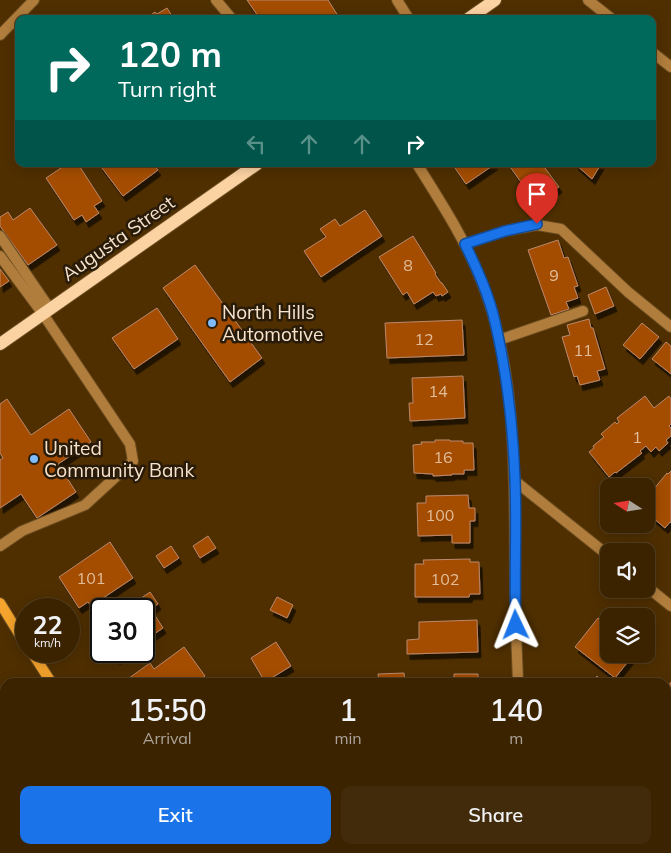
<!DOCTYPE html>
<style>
body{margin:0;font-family:Mulish,sans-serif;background:#422b0a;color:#f1f3f6;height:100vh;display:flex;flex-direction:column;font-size:19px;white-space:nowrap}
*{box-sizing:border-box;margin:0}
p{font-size:16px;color:#aca499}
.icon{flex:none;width:28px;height:28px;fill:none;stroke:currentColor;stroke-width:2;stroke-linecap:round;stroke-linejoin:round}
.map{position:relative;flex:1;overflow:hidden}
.sheet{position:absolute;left:0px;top:678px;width:671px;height:176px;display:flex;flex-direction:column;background:#3b2300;border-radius:15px 15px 0 0;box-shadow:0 2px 12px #0003,0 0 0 1px #544022}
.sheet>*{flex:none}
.banner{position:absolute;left:15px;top:15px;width:641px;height:152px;border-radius:10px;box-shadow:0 2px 12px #0003,0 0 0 1px #544022;background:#00695c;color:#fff;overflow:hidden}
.needle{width:32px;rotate:282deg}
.fabs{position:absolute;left:600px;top:478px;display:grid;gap:10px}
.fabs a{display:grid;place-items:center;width:55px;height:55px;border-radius:10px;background:#3b2300;box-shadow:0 2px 12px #0003,0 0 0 1px #544022;font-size:25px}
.speed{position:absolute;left:15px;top:598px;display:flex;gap:10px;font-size:25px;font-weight:700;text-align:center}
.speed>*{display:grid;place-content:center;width:65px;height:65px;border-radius:50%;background:#3b2300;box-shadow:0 2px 12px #0003,0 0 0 1px #544022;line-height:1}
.speed small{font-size:12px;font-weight:400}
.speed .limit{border:2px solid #111;border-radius:8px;background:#fff;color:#111}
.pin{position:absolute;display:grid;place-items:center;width:42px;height:42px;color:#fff;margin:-51px -21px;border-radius:50% 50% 50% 0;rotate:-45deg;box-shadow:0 0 5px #0007}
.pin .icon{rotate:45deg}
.me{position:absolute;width:55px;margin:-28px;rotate:358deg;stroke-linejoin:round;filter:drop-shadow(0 0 4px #0008)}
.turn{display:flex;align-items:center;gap:18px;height:105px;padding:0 20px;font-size:22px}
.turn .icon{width:65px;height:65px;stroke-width:2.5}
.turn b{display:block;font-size:35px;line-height:42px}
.lanes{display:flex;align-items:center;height:48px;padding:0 20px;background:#0003;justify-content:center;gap:25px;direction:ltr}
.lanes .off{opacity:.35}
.eta{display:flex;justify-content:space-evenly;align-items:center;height:85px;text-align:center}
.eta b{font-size:30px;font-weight:600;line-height:35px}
.action{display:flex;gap:10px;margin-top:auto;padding:10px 20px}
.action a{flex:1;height:58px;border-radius:10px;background:#1a73e8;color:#fff;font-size:20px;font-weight:600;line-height:58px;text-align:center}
.action a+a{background:#422b0a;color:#f1f3f6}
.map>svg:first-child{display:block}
.building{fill:#a44d06;stroke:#bb886c;filter:url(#shadow)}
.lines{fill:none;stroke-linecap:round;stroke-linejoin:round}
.lane-casing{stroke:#6a4c21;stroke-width:12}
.street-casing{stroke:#6a4c21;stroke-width:12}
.secondary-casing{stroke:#6a4c21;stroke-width:12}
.primary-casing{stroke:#6a4c21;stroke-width:14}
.lane{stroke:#b07d3c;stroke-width:10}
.street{stroke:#b07d3c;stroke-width:10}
.secondary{stroke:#f4a32c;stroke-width:10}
.primary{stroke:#fbd2a2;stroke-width:12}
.route-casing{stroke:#114b97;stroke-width:12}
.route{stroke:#1a73e8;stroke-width:9}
.poi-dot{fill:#81bcfa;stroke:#291b09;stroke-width:2}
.labels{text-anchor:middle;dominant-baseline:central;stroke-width:5;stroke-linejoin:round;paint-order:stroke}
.number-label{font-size:16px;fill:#e2be9a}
.street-label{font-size:19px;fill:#f7e3cc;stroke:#291b09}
.poi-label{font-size:19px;fill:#f7e3cc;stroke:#291b09;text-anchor:start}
</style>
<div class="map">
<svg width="671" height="853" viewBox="0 0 671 853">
<defs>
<filter id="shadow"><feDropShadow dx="3" dy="5.5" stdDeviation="0" flood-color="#0009"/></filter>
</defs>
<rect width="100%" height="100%" fill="#4f2f00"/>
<g class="building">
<polygon points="247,0 328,0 340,19 260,19"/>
<polygon points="167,8 174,19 145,19 155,12 157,14"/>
<polygon points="67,164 78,164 102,201 94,206 99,213 86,222 82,215 74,220 46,178"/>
<polygon points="99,164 153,164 158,170 123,196"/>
<polygon points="460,164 495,164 466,184 455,168"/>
<polygon points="508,164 542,164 559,187 538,202 530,191 528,192"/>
<polygon points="575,164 601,164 592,179"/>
<polygon points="30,208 57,245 28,265 0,226 0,217 8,212 13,220"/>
<polygon points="365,210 382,236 321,277 304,251 326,237 320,229 335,219 340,226"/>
<polygon points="413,236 436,273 435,274 441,283 442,283 448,292 442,296 441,294 436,296 433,292 414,304 407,292 403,295 379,257"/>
<polygon points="558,240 564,258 568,257 578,286 574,287 578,298 566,302 569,309 551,315 528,250"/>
<polygon points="195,265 262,358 230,382 163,288"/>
<polygon points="0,269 9,281 0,287"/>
<polygon points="606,287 614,306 595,314 588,295"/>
<polygon points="157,308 178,339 134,369 112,338"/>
<polygon points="589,319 591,328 593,328 605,369 597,371 600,380 580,385 577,376 574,377 562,337 570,335 567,325"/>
<polygon points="462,320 464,355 387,358 385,323"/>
<polygon points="642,323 659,337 640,359 623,345"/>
<polygon points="666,342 671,346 671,374 652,359"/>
<polygon points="463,376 465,418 410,421 409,403 413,403 412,378"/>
<polygon points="645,396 654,408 669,396 671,399 671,424 669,426 671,428 671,436 666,440 668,443 659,451 656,447 651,452 646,446 640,451 642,453 616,473 615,472 609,477 589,452 594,448 593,446 604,437 601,434 615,422 617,424 619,422 617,418"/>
<polygon points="7,399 31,435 69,409 91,442 58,464 76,492 37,518 21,494 0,508 0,460 3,458 0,453 0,404"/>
<polygon points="435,440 450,440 450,441 463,441 463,443 473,443 474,470 464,470 464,474 452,474 452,475 433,476 433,474 414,473 413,445 422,444 421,442 435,442"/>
<polygon points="671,471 671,523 670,522 665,528 646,512 646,501 655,492 653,490 667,473 668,474"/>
<polygon points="468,495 469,508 475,508 475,521 470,521 470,543 452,543 452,535 418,536 417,503 426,503 426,496"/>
<polygon points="208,536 216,548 200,558 193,546"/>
<polygon points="110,542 133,578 91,606 88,602 79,608 59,577"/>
<polygon points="171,546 179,558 164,568 156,556"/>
<polygon points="470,559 470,562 479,562 480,594 470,594 469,597 415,597 415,564 424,564 423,560"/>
<polygon points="150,592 158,604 151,609 163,628 144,641 144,609 125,609"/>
<polygon points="277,597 293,605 287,618 270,610"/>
<polygon points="598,618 609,626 609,654 634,654 615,678 575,647"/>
<polygon points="477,620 478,652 407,654 407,640 419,639 419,622"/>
<polygon points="101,625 101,635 97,628"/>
<polygon points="276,642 291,666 265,682 251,658"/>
<polygon points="184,647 205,676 196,682 126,682 125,681 150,663 154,669"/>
<polygon points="112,651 129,651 117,659"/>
<polygon points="404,673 405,682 379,682 378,674"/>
<polygon points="454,674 478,674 478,682 434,682 454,682"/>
<polygon points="597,676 601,680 603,678 609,682 592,682"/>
<polygon points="671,682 671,740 669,742 666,740 666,684 668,686"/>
<polygon points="5,740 5,788 0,791 0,743"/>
<polygon points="671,767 671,784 666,780 666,773"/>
<polygon points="666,825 671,829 671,840 666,846"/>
<polygon points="10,849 43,849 39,851 40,853 4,853"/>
<polygon points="73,849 87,849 91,853 68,853"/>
<polygon points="287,849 329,849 334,853 284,853"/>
<polygon points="362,849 382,849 378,853 366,853"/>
<polygon points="568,849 590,849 598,853 566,853"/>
<polygon points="650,849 664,849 661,853 656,853"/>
</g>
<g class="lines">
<defs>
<g id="lane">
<polyline points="397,0 409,19"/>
<polyline points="0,35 34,0"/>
<polyline points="0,236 50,309"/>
<polyline points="465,244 505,231 537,225 561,229 628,292 671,327"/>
<polyline points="0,256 43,314 130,444 133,461 85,505 22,531 0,546"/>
<polyline points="499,340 583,311"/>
<polyline points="627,849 632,853"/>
</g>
<g id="street">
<polyline points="216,0 232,19"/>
<polyline points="588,0 612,19"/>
<polyline points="652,52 671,67"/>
<path d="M417,164C440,201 465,239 481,280C519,373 514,489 515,588C515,619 517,651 518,682"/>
<polyline points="515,481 609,556"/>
<polyline points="646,586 671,606"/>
<polyline points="501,853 502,849"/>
</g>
<g id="secondary">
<polyline points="0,603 26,645"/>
<polyline points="31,651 51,682"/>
<polyline points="170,849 173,853"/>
</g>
<g id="primary">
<polyline points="468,19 495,0"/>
<polyline points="0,344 257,164"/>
</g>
</defs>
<use href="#lane" class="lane-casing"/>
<use href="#street" class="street-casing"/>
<use href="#secondary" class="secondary-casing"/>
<use href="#primary" class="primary-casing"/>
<use href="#lane" class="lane"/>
<use href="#street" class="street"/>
<use href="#secondary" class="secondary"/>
<use href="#primary" class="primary"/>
</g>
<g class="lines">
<defs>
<path id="route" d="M516,625C514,577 517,529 515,480C513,428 507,373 495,322C489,295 477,269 465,244L505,231L537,224"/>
</defs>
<use href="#route" class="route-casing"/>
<use href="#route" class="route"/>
</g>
<g class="poi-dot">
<circle cx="212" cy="323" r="5"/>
<circle cx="34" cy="459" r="5"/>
</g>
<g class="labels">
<g class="number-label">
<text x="408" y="265">8</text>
<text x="554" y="275">9</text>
<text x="424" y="339">12</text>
<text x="583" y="350">11</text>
<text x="438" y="391">14</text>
<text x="637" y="437">1</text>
<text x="443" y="457">16</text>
<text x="440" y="515">100</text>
<text x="91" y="578">101</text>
<text x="445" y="579">102</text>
</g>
<g class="street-label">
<text transform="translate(118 238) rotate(-35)">Augusta Street</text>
</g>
<g class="poi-label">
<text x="222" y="312">North Hills<tspan x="222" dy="22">Automotive</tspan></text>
<text x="44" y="448">United<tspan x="44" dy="22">Community Bank</tspan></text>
</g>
</g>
</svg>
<div class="fabs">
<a><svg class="needle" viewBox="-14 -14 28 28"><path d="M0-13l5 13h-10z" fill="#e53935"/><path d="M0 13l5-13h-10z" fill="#aca499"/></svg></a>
<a><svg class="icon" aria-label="sound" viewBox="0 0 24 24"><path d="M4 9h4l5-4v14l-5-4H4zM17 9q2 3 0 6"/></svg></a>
<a><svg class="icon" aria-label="layers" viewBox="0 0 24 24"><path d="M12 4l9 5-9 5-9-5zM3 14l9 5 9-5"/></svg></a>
</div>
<div class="speed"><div>22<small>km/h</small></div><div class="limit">30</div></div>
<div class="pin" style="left:537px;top:224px;background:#d93025"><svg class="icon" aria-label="arrive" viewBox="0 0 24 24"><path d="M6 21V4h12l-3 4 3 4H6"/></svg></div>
<svg class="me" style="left:516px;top:625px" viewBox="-20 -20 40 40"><path d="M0-17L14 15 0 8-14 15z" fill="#1a73e8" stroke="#fff" stroke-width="4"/></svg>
<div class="banner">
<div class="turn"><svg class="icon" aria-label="right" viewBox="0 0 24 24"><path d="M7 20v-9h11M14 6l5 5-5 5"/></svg><div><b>120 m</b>Turn right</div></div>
<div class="lanes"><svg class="icon off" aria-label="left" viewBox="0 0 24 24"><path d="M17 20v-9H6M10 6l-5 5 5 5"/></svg><svg class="icon off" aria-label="ahead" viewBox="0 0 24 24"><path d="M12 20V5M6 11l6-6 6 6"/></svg><svg class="icon off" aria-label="ahead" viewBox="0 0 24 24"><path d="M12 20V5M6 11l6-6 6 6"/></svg><svg class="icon" aria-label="right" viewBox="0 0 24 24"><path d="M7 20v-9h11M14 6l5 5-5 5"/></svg></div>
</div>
<section class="sheet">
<div class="eta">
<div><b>15:50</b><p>Arrival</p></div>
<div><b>1</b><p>min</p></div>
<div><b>140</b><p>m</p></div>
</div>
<div class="action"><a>Exit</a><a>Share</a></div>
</section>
</div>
